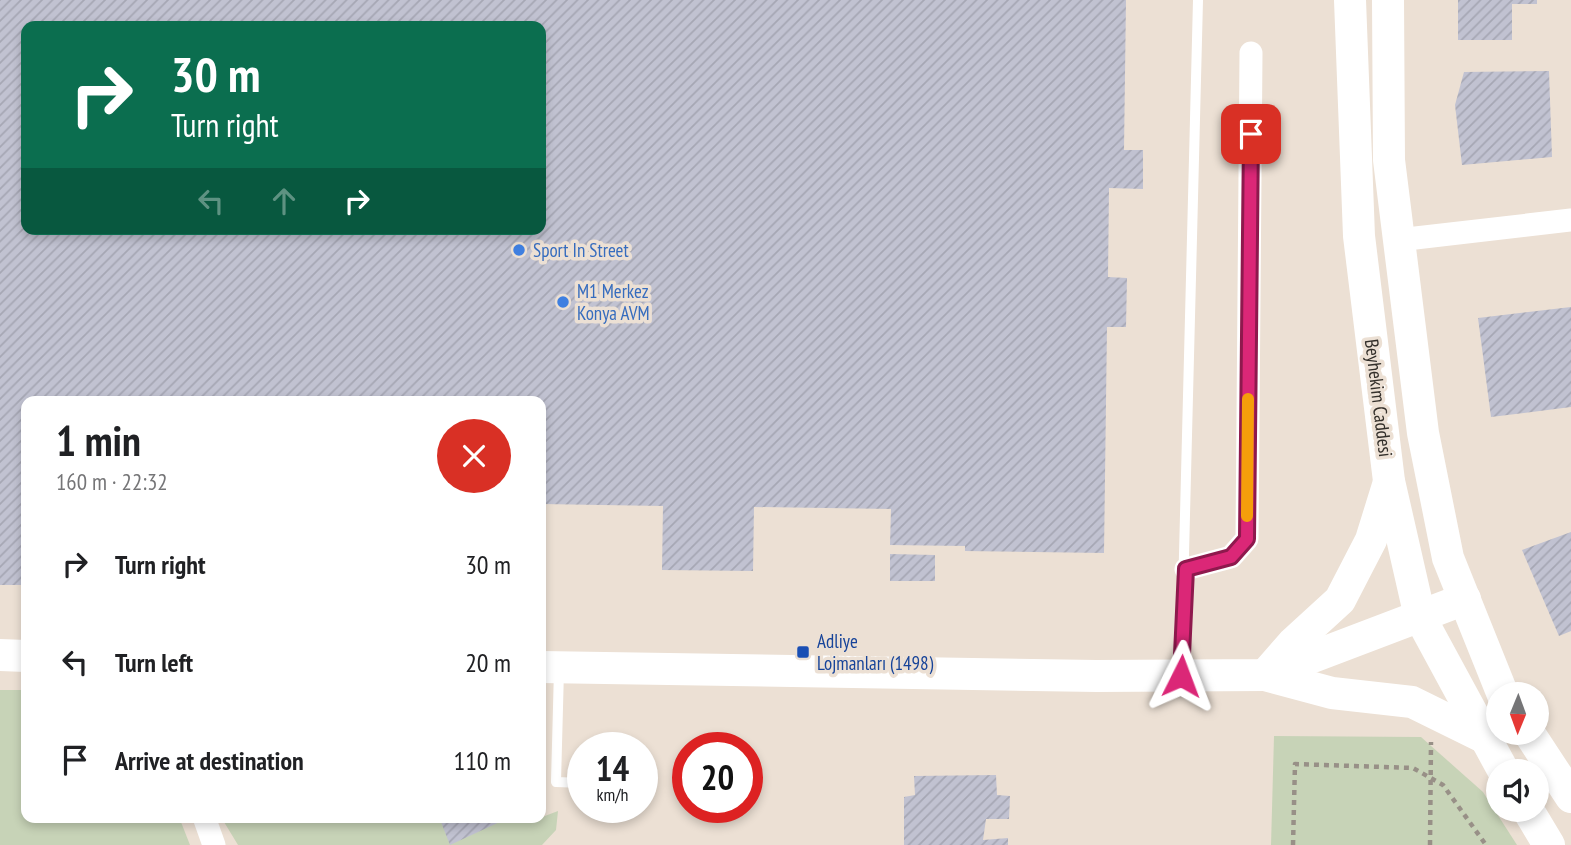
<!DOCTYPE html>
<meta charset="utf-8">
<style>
body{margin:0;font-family:"PT Sans Narrow",sans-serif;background:#f2f2f2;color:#202124;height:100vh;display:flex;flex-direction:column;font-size:26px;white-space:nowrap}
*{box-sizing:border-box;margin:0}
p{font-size:23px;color:#757577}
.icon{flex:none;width:38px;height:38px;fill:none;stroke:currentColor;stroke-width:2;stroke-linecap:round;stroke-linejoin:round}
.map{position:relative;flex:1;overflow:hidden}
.side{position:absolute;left:21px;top:396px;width:525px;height:427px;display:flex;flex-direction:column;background:#fff;border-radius:14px;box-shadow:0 4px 10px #0003}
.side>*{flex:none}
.banner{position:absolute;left:21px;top:21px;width:525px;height:214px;border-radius:14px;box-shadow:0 4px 10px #0003;background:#0b6e4f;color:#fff;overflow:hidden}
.needle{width:46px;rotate:181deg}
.tools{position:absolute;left:1486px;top:682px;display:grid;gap:14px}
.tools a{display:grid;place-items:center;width:63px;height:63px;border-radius:50%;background:#fff;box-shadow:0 4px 10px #0003;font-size:35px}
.speed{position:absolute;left:567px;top:732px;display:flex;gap:14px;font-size:35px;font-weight:700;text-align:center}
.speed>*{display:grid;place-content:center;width:91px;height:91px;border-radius:50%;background:#fff;box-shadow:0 4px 10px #0003;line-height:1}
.speed small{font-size:18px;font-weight:400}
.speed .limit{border:10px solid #d22;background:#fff;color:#111}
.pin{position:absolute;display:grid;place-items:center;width:60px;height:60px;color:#fff;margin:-30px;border-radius:14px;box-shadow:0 4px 10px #0006}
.me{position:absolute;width:77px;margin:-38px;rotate:3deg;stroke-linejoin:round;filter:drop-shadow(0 0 5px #0008)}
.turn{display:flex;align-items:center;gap:24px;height:147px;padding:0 35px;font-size:32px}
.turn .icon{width:91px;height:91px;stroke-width:2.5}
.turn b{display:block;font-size:49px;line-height:60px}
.lanes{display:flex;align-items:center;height:66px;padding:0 35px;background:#0003;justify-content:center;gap:35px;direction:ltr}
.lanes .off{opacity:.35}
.round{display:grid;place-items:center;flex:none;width:74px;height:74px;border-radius:37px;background:#f2f2f2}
.overview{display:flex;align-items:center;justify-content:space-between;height:119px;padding:0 35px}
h1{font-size:42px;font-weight:800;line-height:52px}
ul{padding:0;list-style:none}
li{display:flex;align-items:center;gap:21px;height:98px;padding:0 35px}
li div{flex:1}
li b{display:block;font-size:26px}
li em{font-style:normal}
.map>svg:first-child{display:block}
.green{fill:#c7d3b7}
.building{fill:url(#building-hatch);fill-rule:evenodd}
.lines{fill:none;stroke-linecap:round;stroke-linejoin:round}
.path{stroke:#989087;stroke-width:4.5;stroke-dasharray:5 5;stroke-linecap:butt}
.lane{stroke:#fff;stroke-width:10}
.street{stroke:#fff;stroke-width:23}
.secondary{stroke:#fff;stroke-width:32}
.route-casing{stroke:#8e194d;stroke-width:18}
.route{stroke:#db2777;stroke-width:12}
.slow{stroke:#f59e0b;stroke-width:12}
.shop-dot{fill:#3f7fe0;stroke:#ece0d4;stroke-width:2.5}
.transit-dot{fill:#1a4fb4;stroke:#ece0d4;stroke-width:2.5}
.labels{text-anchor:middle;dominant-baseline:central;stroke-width:7;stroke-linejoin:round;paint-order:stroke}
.shop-label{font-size:19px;fill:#366cbe;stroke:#ece0d4;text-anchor:start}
.street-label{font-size:19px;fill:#332f2a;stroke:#ece0d4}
.transit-label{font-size:19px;fill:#164399;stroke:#ece0d4;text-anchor:start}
</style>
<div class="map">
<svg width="1571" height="845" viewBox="0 0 1571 845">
<defs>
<pattern id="building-hatch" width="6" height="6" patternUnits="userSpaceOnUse" patternTransform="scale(1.75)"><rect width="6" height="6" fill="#c1c2d1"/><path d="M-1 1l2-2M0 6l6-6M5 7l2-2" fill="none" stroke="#a6a7b4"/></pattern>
</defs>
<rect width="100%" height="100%" fill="#ece0d4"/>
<g class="green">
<polygon points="0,690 26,690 26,817 179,817 190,845 0,845"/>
<polygon points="1274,736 1421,737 1483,792 1517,845 1271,845"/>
<polygon points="558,811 556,830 542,845 238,845 221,817 537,819"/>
</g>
<g class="building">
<path d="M0,0H1126L1124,150H1143V189L1109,188L1108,277L1127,278L1126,327H1107L1104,553L965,551V546L890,545L891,509L754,507L753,571L662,570L663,506L541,504V401H26V585H0ZM26,26H541V229H26Z"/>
<polygon points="1458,0 1537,0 1537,4 1512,4 1512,40 1458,40"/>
<polygon points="1549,71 1552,157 1462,165 1455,105 1464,72"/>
<polygon points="1571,307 1571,407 1491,417 1478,318"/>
<polygon points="1571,532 1571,631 1559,636 1522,550"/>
<polygon points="890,554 935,555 935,581 890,581"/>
<polygon points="996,775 997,795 1010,796 1009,819 986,819 983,840 1008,838 1008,845 904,845 904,797 915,795 914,776"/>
<polygon points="439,817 502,817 504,820 450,845"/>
</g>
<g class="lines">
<g class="path">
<polyline points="1293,845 1295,764 1413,768 1443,785 1486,845"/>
<polyline points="1430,845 1431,742"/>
</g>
<g class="lane">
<polyline points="559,670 556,782 583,783"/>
<polyline points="1181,673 1198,0"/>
</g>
<g class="street">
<polyline points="1398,240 1571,220"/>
<polyline points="1186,569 1231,557 1247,539 1251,53"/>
<polyline points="204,817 214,845"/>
</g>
<g class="secondary">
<polyline points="1350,0 1359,236 1389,481 1420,617 1504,772"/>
<polyline points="1388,0 1389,160 1423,433 1448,558 1503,695"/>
<polyline points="1389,482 1371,540 1340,600 1293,643 1265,675 1332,693 1412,702 1483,737"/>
<polyline points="0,655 26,656"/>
<polyline points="541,667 1097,676 1265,675 1465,599"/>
<polyline points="1529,733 1571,797"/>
<polyline points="1528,810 1549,845"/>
</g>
</g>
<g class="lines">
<defs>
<polyline id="route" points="1181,676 1186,569 1231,557 1247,539 1251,134"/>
</defs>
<use href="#route" class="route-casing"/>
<use href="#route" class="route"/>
<polyline class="slow" points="1247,516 1248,399"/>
</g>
<g class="shop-dot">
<circle cx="519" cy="250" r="7"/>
<circle cx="563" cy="302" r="7"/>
</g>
<rect class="transit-dot" x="796" y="645" width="14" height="14" rx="3.5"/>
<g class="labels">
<g class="shop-label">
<text x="533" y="250">Sport In Street</text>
<text x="577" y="291">M1 Merkez<tspan x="577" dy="22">Konya AVM</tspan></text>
</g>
<g class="street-label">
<text transform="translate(1379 398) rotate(83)">Beyhekim Caddesi</text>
</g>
<g class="transit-label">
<text x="817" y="641">Adliye<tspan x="817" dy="22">Lojmanları (1498)</tspan></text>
</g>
</g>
</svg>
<div class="tools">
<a><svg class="needle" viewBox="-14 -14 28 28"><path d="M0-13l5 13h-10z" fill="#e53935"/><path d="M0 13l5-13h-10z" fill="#757577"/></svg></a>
<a><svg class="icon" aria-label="sound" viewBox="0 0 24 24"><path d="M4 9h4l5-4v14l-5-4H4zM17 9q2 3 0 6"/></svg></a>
</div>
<div class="speed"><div>14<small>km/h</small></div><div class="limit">20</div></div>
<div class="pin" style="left:1251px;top:134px;background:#d93025"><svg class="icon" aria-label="arrive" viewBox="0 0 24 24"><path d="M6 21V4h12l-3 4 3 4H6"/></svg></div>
<svg class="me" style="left:1181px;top:676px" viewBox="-20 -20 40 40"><path d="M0-17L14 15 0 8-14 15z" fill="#db2777" stroke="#fff" stroke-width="4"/></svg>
<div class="banner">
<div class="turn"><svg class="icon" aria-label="right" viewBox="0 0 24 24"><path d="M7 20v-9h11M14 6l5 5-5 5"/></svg><div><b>30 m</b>Turn right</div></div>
<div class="lanes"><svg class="icon off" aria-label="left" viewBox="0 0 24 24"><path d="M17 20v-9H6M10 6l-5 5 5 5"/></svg><svg class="icon off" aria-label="ahead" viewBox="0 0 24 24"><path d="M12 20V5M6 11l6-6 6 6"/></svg><svg class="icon" aria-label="right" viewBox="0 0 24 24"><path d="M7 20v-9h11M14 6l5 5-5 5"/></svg></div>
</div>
<section class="side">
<div class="overview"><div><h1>1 min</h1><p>160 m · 22:32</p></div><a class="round" style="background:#d93025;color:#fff"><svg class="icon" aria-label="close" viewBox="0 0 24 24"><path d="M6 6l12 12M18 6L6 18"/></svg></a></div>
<ul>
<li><svg class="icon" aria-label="right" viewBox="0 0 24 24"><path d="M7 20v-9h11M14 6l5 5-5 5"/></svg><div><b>Turn right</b></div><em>30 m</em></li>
<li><svg class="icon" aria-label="left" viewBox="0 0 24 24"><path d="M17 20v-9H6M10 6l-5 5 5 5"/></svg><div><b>Turn left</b></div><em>20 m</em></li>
<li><svg class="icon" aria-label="arrive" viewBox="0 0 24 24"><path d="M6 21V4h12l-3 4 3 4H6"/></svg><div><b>Arrive at destination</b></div><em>110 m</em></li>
</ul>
</section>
</div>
